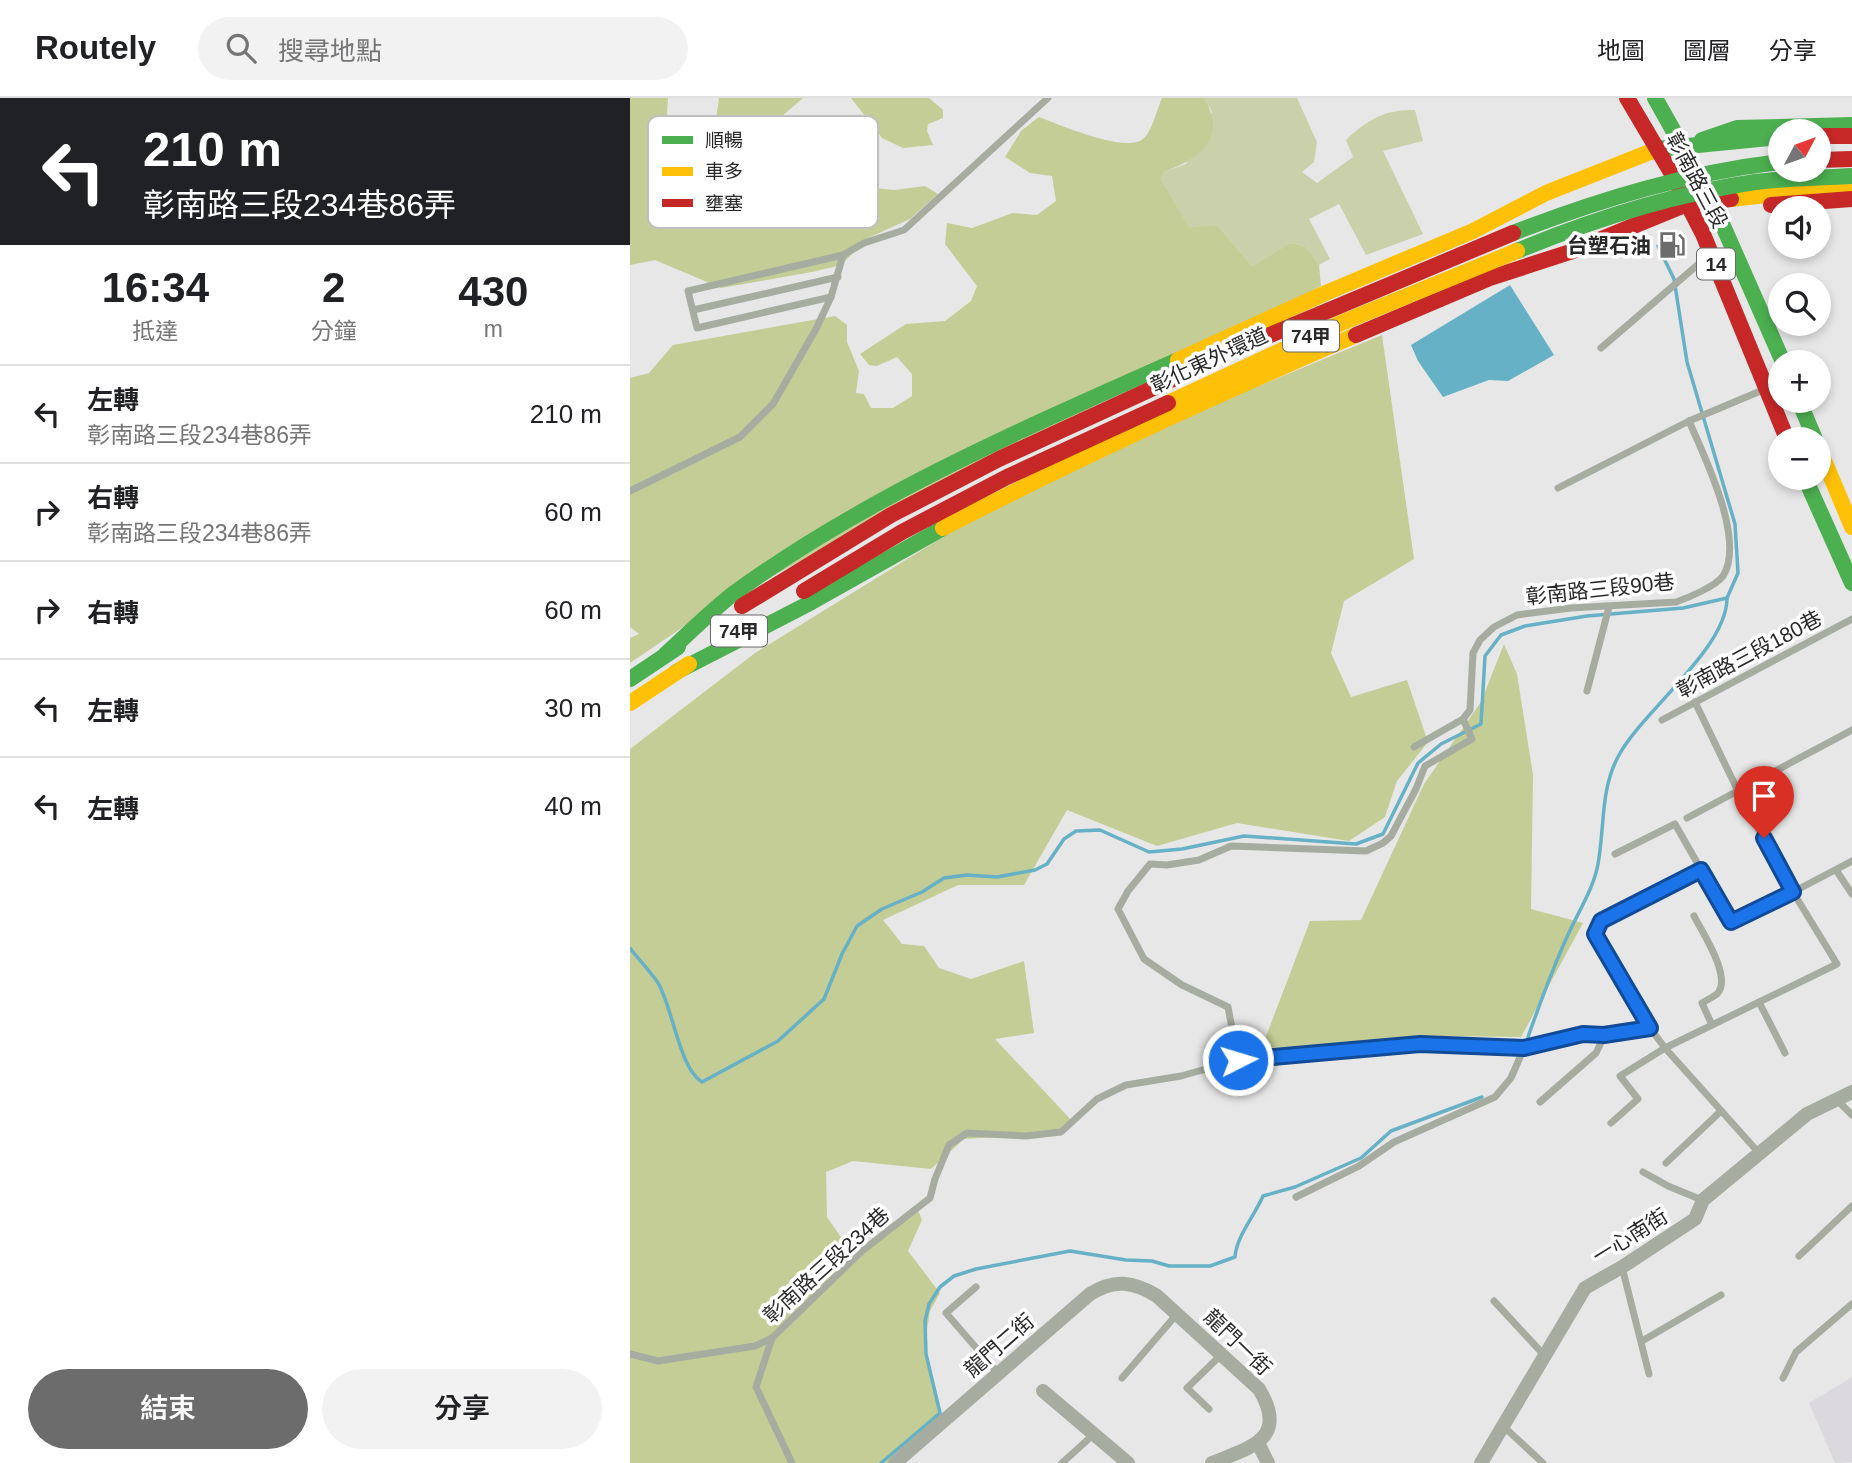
<!DOCTYPE html>
<html lang="zh-TW">
<meta charset="utf-8">
<style>
body{margin:0;font-family:Helvetica,"Noto Sans TC",sans-serif;background:#f2f2f2;color:#202124;height:100vh;display:flex;flex-direction:column;font-size:26px;white-space:nowrap}
*{box-sizing:border-box;margin:0}
p{font-size:23px;color:#757577}
.icon{flex:none;width:38px;height:38px;fill:none;stroke:currentColor;stroke-width:2;stroke-linecap:round;stroke-linejoin:round}
.map{position:relative;flex:1;overflow:hidden}
.sheet{display:flex;flex-direction:column;background:#fff;width:630px}
.sheet>*{flex:none}
.top-card{background:#202124;color:#fff;overflow:hidden}
.needle{width:46px;rotate:49deg}
.fabs{position:absolute;left:1138px;top:21px;display:grid;gap:14px}
.fabs a{display:grid;place-items:center;width:63px;height:63px;border-radius:50%;background:#fff;box-shadow:0 4px 10px #0003;font-size:35px}
.pin{position:absolute;display:grid;place-items:center;width:60px;height:60px;color:#fff;margin:-72px -30px;border-radius:50% 50% 50% 0;rotate:-45deg;box-shadow:0 0 7px #0007}
.pin .icon{rotate:45deg}
.me{position:absolute;width:77px;margin:-38px;rotate:85deg;stroke-linejoin:round;filter:drop-shadow(0 0 5px #0008)}
.turn{display:flex;align-items:center;gap:24px;height:147px;padding:0 28px;font-size:32px}
.turn .icon{width:91px;height:91px;stroke-width:2.5}
.turn b{display:block;font-size:49px;line-height:60px}
.eta{display:flex;justify-content:space-evenly;align-items:center;height:119px;text-align:center}
.eta b{font-size:42px;font-weight:600;line-height:49px}
.action{display:flex;gap:14px;margin-top:auto;padding:14px 28px}
.action a{flex:1;height:80px;border-radius:42px;background:#6c6c6c;color:#fff;font-size:28px;font-weight:600;line-height:80px;text-align:center}
.action a+a{background:#f2f2f2;color:#202124}
ul{padding:0;list-style:none}
li{display:flex;align-items:center;gap:21px;height:98px;padding:0 28px;border-top:2px solid #e0e0e0}
li div{flex:1}
li b{display:block;font-size:26px}
li em{font-style:normal}
header{display:flex;align-items:center;gap:42px;box-sizing:border-box;height:98px;padding:0 35px;background:#fff;border-bottom:2px solid #e0e0e0}
header strong{font-size:33px}
nav{display:flex;gap:38px;margin-inline-start:auto;font-size:24px}
.search{width:490px;height:63px;background:#f2f2f2;display:flex;align-items:center;gap:18px;box-sizing:border-box;padding:0 24px;border-radius:38px;color:#757577;font-size:26px}
main{display:flex;flex:1;min-height:0}
.map>svg:first-child{display:block}
.built{fill:#dcd9de}
.green{fill:#cad0a9}
.forest{fill:#c4cd96}
.water{fill:#66b1c5}
.lines{fill:none;stroke-linecap:round;stroke-linejoin:round}
.stream{stroke:#66b1c5;stroke-width:3.5}
.lane{stroke:#a7aca0;stroke-width:7}
.street{stroke:#a7aca0;stroke-width:14}
.fast{stroke:#4caf50;stroke-width:16}
.slow{stroke:#ffc107;stroke-width:16}
.jam{stroke:#c62828;stroke-width:16}
.fast-bridge{stroke:#4caf50;stroke-width:16}
.slow-bridge{stroke:#ffc107;stroke-width:16}
.jam-bridge{stroke:#c62828;stroke-width:16}
.route-casing{stroke:#114b97;stroke-width:18}
.route{stroke:#1a73e8;stroke-width:12}
.labels{text-anchor:middle;dominant-baseline:central;stroke-width:7;stroke-linejoin:round;paint-order:stroke}
.shield{fill:#fff;stroke:#6a696a;stroke-width:2}
.shield-label{font-size:19px;font-weight:bold;fill:#2a292a}
.street-label{font-size:21px;fill:#2a292a;stroke:#fff}
.poi-label{font-size:21px;font-weight:bold;fill:#2a292a;stroke:#fff;text-anchor:end}
.key{fill:#fff;stroke:#bfbfbf;stroke-width:2}
.key-label{font-size:19px;fill:#2a292a}
</style>
<header>
<strong>Routely</strong>
<div class="search"><svg class="icon" aria-label="search" viewBox="0 0 24 24"><circle cx="10" cy="10" r="6"/><path d="M15 15l6 6"/></svg>搜尋地點</div>
<nav><a>地圖</a><a>圖層</a><a>分享</a></nav>
</header>
<main>
<section class="sheet">
<div class="top-card">
<div class="turn"><svg class="icon" aria-label="left" viewBox="0 0 24 24"><path d="M17 20v-9H6M10 6l-5 5 5 5"/></svg><div><b>210 m</b>彰南路三段234巷86弄</div></div>
</div>
<div class="eta">
<div><b>16:34</b><p>抵達</p></div>
<div><b>2</b><p>分鐘</p></div>
<div><b>430</b><p>m</p></div>
</div>
<ul>
<li><svg class="icon" aria-label="left" viewBox="0 0 24 24"><path d="M17 20v-9H6M10 6l-5 5 5 5"/></svg><div><b>左轉</b><p>彰南路三段234巷86弄</p></div><em>210 m</em></li>
<li><svg class="icon" aria-label="right" viewBox="0 0 24 24"><path d="M7 20v-9h11M14 6l5 5-5 5"/></svg><div><b>右轉</b><p>彰南路三段234巷86弄</p></div><em>60 m</em></li>
<li><svg class="icon" aria-label="right" viewBox="0 0 24 24"><path d="M7 20v-9h11M14 6l5 5-5 5"/></svg><div><b>右轉</b></div><em>60 m</em></li>
<li><svg class="icon" aria-label="left" viewBox="0 0 24 24"><path d="M17 20v-9H6M10 6l-5 5 5 5"/></svg><div><b>左轉</b></div><em>30 m</em></li>
<li><svg class="icon" aria-label="left" viewBox="0 0 24 24"><path d="M17 20v-9H6M10 6l-5 5 5 5"/></svg><div><b>左轉</b></div><em>40 m</em></li>
</ul>
<div class="action"><a>結束</a><a>分享</a></div>
</section>
<div class="map">
<svg width="1222" height="1365" viewBox="0 0 1222 1365">
<rect width="100%" height="100%" fill="#e7e7e7"/>
<polygon class="built" points="1222,1279 1222,1364 1205,1365 1179,1305"/>
<path class="green" d="M574,0H667L687,44L684,64L672,74L687,85L723,59L716,42C737,22 755,11 785,12L793,43L753,53L793,136L736,157L709,106L679,121L700,161L689,167L675,148L660,145L622,168L587,127L559,131L531,81L534,74L556,66L582,14Z"/>
<g class="forest">
<polygon points="0,0 38,0 36,32 84,35 89,0 173,0 145,24 152,46 180,34 187,37 200,68 225,88 264,92 295,88 308,96 280,121 238,140 211,167 182,174 91,190 25,162 0,167"/>
<polygon points="221,0 299,0 313,12 313,20 298,26 297,33 303,47 273,50 252,40"/>
<path d="M532,0H574C598,39 570,61 534,74L531,81L559,130L587,127L622,168L660,145L675,148L689,167L691,188L78,512L0,565V540L9,536L0,529V280L19,275L43,247L205,218L217,227V244L229,273L226,295L234,296L241,310H263L282,298V276L267,259L247,268L239,267L230,256L276,226L315,223L341,203L347,188L315,146L317,125L342,130L383,115L407,117L426,103L422,78L400,75L375,59L391,33L409,19C428,26 498,57 514,40C523,31 527,11 532,0Z"/>
<polygon points="752,237 784,461 714,503 701,555 721,599 777,582 798,644 767,683 755,719 719,743 607,725 527,748 437,712 394,787 328,787 253,822 272,846 294,848 309,870 341,881 394,863 404,935 365,941 444,1025 433,1035 334,1041 301,1071 223,1063 196,1074 197,1119 215,1145 232,1156 288,1112 292,1122 278,1153 310,1195 300,1213 294,1251 314,1327 273,1365 0,1365 0,651 125,555 321,434 476,351"/>
<polygon points="874,546 887,576 903,677 901,811 953,825 891,939 811,938 681,951 632,949 680,823 731,822 794,686 851,604"/>
</g>
<polygon class="water" points="880,187 924,257 878,283 859,282 813,299 788,263 781,247"/>
<g class="lines">
<g class="stream">
<path d="M0,850C9,862 20,873 28,885C43,910 49,970 72,984L148,943L194,901L212,856L227,828L252,811L292,794L314,780L337,777L367,779L405,772L417,766L434,741L446,733L470,732L519,754L552,751L614,738L726,746L753,736L788,665L811,646L851,626L855,558L871,537L895,528L957,518L1053,510L1097,500L1108,475L1105,426L1057,264L1044,181L1028,148"/>
<path d="M898,939C910,905 922,872 937,839C947,816 964,790 968,766C975,728 970,691 989,657C1014,612 1096,551 1097,501"/>
<path d="M251,1365L310,1315L296,1256L295,1223L299,1206L310,1189L324,1178L346,1171L440,1153L496,1162L522,1163L539,1168H580L605,1159C606,1139 625,1117 633,1098L665,1089L731,1060L761,1033L852,999"/>
</g>
<g class="lane">
<polyline points="201,199 67,230 58,193 213,157"/>
<polyline points="63,212 208,179"/>
<polyline points="971,250 1079,157"/>
<polyline points="928,390 1059,323 1133,292"/>
<polyline points="0,393 110,339 143,306 186,231 201,199 213,157 234,145 274,132 418,0"/>
<polyline points="957,593 979,509"/>
<polyline points="1032,622 1222,521"/>
<polyline points="784,649 833,621"/>
<polyline points="1057,720 1222,632"/>
<polyline points="985,756 1045,726 1101,824 1163,794 1108,693 1065,604"/>
<polyline points="1071,772 971,823 965,836 1020,930 1035,950 1129,1055"/>
<polyline points="1206,772 1222,796"/>
<path d="M1064,818C1072,834 1103,880 1087,896C1083,899 1077,902 1072,905L1082,927"/>
<polyline points="1129,904 1155,955"/>
<path d="M608,962L598,909L552,887L514,861L488,811L498,793L520,766L537,767L569,762L601,748L736,753L753,745L761,738L786,691L795,668L842,641L833,621L840,612L843,555L850,542L864,529L887,517L941,510L1046,504C1058,500 1086,488 1093,478C1116,442 1074,358 1059,323"/>
<polyline points="1206,1001 1222,1017"/>
<polyline points="910,1004 966,955 974,938"/>
<polyline points="981,1025 1008,1001 990,978 1035,950 1207,866 1163,794 1222,763"/>
<polyline points="1036,1065 1091,1013"/>
<polyline points="1013,1074 1038,1088 1072,1102"/>
<polyline points="666,1099 729,1068 764,1044 865,999 881,980 894,950"/>
<polyline points="1169,1158 1222,1108"/>
<polyline points="992,1169 1019,1276"/>
<polyline points="346,1189 316,1215 368,1275"/>
<polyline points="864,1203 914,1257"/>
<polyline points="142,1240 126,1289 162,1365"/>
<polyline points="1012,1243 1091,1197"/>
<polyline points="0,1256 28,1263 125,1248 142,1240 232,1153 300,1100 305,1081 319,1047 337,1035 396,1038 431,1034 467,1001 496,987 551,978 608,962 790,945 894,950 953,936 974,938 1020,930"/>
<polyline points="492,1280 547,1216"/>
<polyline points="1153,1280 1166,1254 1222,1206"/>
<polyline points="579,1311 557,1290 591,1257"/>
<polyline points="872,1327 913,1365"/>
<polyline points="432,1365 464,1336"/>
</g>
<g class="street">
<polyline points="413,1293 498,1365"/>
<polyline points="628,1345 638,1365"/>
<path d="M265,1365L460,1196C484,1181 503,1183 527,1198L629,1291C659,1341 621,1349 582,1365"/>
<polyline points="851,1365 955,1190 992,1169 1065,1121 1073,1102 1177,1016 1222,994"/>
</g>
<g class="fast">
<polyline points="1025,0 1079,96 1153,264"/>
<polyline points="1072,42 1107,30 1222,27"/>
<polyline points="1020,54 1027,51 1150,39"/>
<polyline points="1169,303 1185,341"/>
<polyline points="1175,380 1222,485"/>
<path d="M36,556C58,536 80,514 103,496C239,397 395,330 548,262"/>
<polyline points="46,574 176,507 313,430"/>
<polyline points="0,581 48,549"/>
</g>
<g class="slow">
<polyline points="1101,101 1180,92 1222,90"/>
<polyline points="548,262 698,194 843,133 916,95 1020,54"/>
<polyline points="1188,348 1222,429"/>
<path d="M313,430C448,360 586,297 726,237"/>
<polyline points="0,605 59,566"/>
</g>
<g class="jam">
<polyline points="997,0 1042,76 1073,136 1157,341"/>
<polyline points="1188,38 1222,38"/>
<polyline points="1188,62 1222,61"/>
<polyline points="1141,107 1222,101"/>
<polyline points="726,237 860,180 940,154 1057,106 1101,101"/>
<polyline points="112,508 261,417 369,361 543,281"/>
</g>
<g class="fast-bridge">
<path d="M883,135C971,101 1057,75 1150,64"/>
<path d="M887,153C964,121 1043,96 1125,84C1157,80 1190,80 1222,78"/>
</g>
<polyline class="slow-bridge" points="538,305 711,225 887,153"/>
<g class="jam-bridge">
<polyline points="628,242 883,135"/>
<polyline points="174,493 272,434 377,379 538,305"/>
</g>
</g>
<g class="lines">
<defs>
<polyline id="route" points="608,962 790,946 894,950 953,936 974,937 1020,930 965,836 971,823 1071,772 1101,824 1163,794 1134,740"/>
</defs>
<use href="#route" class="route-casing"/>
<use href="#route" class="route"/>
</g>
<defs>
<symbol id="fuel-bare" viewBox="-9 -9 18 18"><path d="M-5.5-6h7V0h2V4h1.3V-2.5L3-4.5l.8-.8L6-3V5H2.5V1h-1V6h-7ZM-4.2-4.7v3.2H.2V-4.7Z" fill="#6c6c6c" stroke="#fff" stroke-width="2.5" paint-order="stroke"/></symbol>
</defs>
<g fill-rule="evenodd">
<use href="#fuel-bare" x="1023" y="128" width="38" height="38"/>
</g>
<g class="labels">
<g class="shield">
<rect x="1067" y="150.5" width="38" height="31" rx="5"/>
<rect x="653" y="222.5" width="56" height="31" rx="5"/>
<rect x="81" y="517.5" width="56" height="31" rx="5"/>
</g>
<g class="shield-label">
<text x="1086" y="166">14</text>
<text x="681" y="238">74甲</text>
<text x="109" y="533">74甲</text>
</g>
<g class="street-label">
<text transform="translate(1067 82) rotate(62)">彰南路三段</text>
<text transform="translate(579 262) rotate(-25)">彰化東外環道</text>
<text transform="translate(970 491) rotate(-6)">彰南路三段90巷</text>
<text transform="translate(1119 556) rotate(-28)">彰南路三段180巷</text>
<text transform="translate(1000 1138) rotate(-32)">一心南街</text>
<text transform="translate(196 1167) rotate(-42)">彰南路三段234巷</text>
<text transform="translate(608 1244) rotate(44)">龍門一街</text>
<text transform="translate(369 1247) rotate(-41)">龍門二街</text>
</g>
<g class="poi-label">
<text x="1021" y="147">台塑石油</text>
</g>
</g>
<rect x="18" y="18" width="230" height="112" rx="10" class="key"/>
<rect x="32" y="38" width="31" height="8" fill="#4caf50"/>
<rect x="32" y="69" width="31" height="9" fill="#ffc107"/>
<rect x="32" y="101" width="31" height="8" fill="#c62828"/>
<g class="key-label">
<text x="75" y="49">順暢</text>
<text x="75" y="80">車多</text>
<text x="75" y="112">壅塞</text>
</g>
</svg>
<div class="fabs">
<a><svg class="needle" viewBox="-14 -14 28 28"><path d="M0-13l5 13h-10z" fill="#e53935"/><path d="M0 13l5-13h-10z" fill="#757577"/></svg></a>
<a><svg class="icon" aria-label="sound" viewBox="0 0 24 24"><path d="M4 9h4l5-4v14l-5-4H4zM17 9q2 3 0 6"/></svg></a>
<a><svg class="icon" aria-label="search" viewBox="0 0 24 24"><circle cx="10" cy="10" r="6"/><path d="M15 15l6 6"/></svg></a>
<a>+</a>
<a>−</a>
</div>
<div class="pin" style="left:1134px;top:740px;background:#d93025"><svg class="icon" aria-label="arrive" viewBox="0 0 24 24"><path d="M6 21V4h12l-3 4 3 4H6"/></svg></div>
<svg class="me" style="left:608px;top:962px" viewBox="-20 -20 40 40"><circle r="17" fill="#1a73e8" stroke="#fff" stroke-width="3"/><path d="M0-11L8 9 0 5-8 9z" fill="#fff"/></svg>
</div>
</main>
